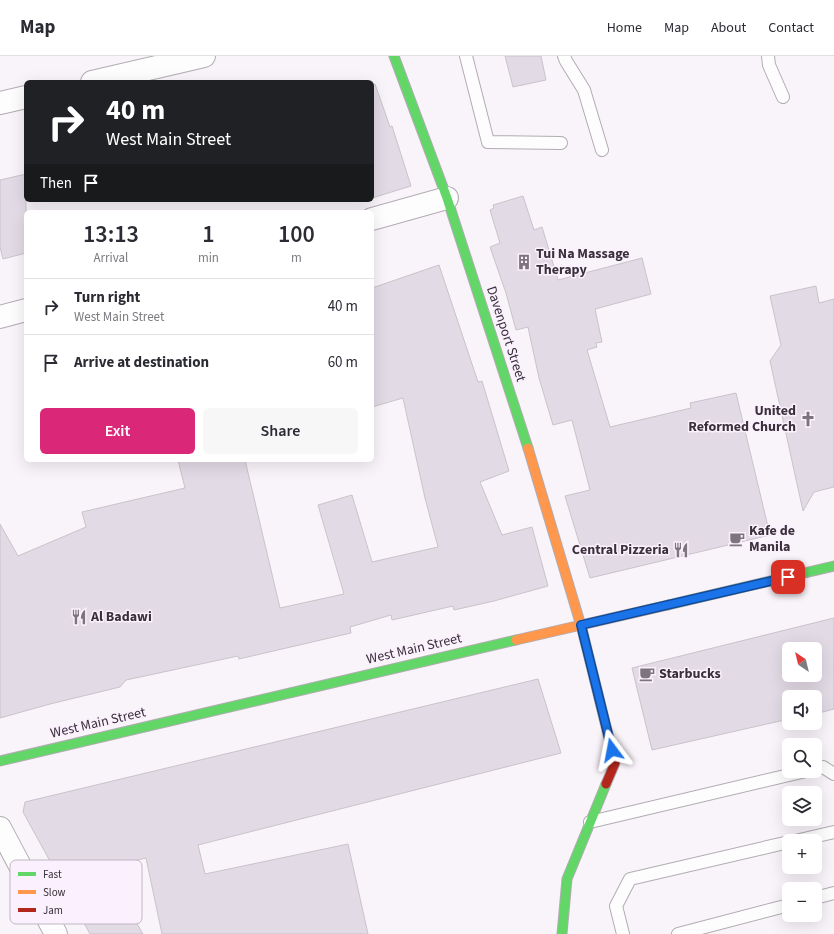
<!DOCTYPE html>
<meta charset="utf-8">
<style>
body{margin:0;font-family:"Source Sans 3",sans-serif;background:#f7f7f7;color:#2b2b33;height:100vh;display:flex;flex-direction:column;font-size:15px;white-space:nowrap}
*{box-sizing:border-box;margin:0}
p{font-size:13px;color:#7c7c81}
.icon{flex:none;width:22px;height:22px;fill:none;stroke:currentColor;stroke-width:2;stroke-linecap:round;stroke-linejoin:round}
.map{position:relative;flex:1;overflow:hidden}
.panel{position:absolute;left:24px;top:154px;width:350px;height:252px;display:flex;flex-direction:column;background:#fff;border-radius:6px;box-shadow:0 4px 16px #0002}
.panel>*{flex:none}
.top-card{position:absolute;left:24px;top:24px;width:350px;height:122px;border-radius:6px;box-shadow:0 4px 16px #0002;background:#202124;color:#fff;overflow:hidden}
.needle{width:26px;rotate:325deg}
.buttons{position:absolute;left:782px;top:586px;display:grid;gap:8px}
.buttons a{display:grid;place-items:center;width:40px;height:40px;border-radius:6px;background:#fff;box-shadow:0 4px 16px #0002;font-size:20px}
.pin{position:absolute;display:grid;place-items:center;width:34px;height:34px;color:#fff;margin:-17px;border-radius:8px;box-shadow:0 2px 6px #0006}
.me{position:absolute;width:44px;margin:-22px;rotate:347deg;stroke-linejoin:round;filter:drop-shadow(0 0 3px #0008)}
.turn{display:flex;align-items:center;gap:14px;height:84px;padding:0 16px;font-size:18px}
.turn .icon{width:52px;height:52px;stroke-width:2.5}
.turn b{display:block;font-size:28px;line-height:34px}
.then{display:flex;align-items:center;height:38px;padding:0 16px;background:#0003;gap:8px;font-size:15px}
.eta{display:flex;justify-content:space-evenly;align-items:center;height:68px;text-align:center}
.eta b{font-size:24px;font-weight:600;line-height:28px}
.cta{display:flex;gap:8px;margin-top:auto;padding:8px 16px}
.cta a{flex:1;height:46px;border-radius:6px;background:#db2777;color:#fff;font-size:16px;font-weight:600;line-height:46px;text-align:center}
.cta a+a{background:#f7f7f7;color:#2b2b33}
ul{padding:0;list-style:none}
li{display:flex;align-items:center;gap:12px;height:56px;padding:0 16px;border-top:1px solid #e1e1e2}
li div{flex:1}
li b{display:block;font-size:15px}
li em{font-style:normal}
header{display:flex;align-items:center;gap:24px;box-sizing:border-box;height:56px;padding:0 20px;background:#fff;border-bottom:1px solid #e1e1e2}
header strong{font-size:19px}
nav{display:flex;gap:22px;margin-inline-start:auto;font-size:14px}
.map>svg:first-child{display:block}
.building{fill:#e2dae5;stroke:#c9c3ca;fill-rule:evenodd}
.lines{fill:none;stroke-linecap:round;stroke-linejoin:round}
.lane-casing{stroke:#b1acb2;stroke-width:14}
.street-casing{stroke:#b1acb2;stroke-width:24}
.fast-casing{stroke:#b1acb2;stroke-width:11}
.slow-casing{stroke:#b1acb2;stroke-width:11}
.jam-casing{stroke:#b1acb2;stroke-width:11}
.lane{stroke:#fefdfe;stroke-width:12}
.street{stroke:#fefdfe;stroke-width:22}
.fast{stroke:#63d668;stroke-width:9}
.slow{stroke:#ff974d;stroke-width:9}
.jam{stroke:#b3261e;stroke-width:9}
.route-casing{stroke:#114b97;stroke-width:10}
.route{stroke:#1a73e8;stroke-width:7}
.labels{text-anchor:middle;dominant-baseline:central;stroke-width:3;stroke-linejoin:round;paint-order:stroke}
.poi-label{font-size:14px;font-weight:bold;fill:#38313a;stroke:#fbf0fe;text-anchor:start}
.street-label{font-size:14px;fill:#38313a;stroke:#fbf0fe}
.key{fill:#fbf0fe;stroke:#c0b7c3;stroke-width:1}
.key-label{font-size:11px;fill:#38313a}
</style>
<header>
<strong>Map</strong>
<nav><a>Home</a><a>Map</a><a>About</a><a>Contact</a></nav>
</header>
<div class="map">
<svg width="834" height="878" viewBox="0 0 834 878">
<rect width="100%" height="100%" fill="#f9f4fa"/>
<g class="building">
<polygon points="505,0 541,0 546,24 513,31"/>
<polygon points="372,28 375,28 390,71 392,70 411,130 372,142"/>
<polygon points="26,118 26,197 3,203 0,191 0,124"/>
<polygon points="523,140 534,174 542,171 558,224 642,202 651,238 595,253 602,286 596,287 597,291 587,294 610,371 691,352 690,347 736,337 770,479 590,522 565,440 590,434 572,364 553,369 539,322 528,271 516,274 506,237 490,191 500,187 490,154 494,152 493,149"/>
<polygon points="439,209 478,326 482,325 509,415 480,426 502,479 532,471 548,530 494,545 454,554 453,550 392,564 391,559 350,571 351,577 239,603 238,600 126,624 120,631 50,648 0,662 0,468 18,500 86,471 82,456 185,432 178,404 245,404 280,552 344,538 318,449 352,439 372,506 438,491 425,442 403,342 372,351 372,232"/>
<polygon points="816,230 819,247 834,243 834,431 814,436 803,455 770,305 781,289 770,240"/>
<path d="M834,562V653L815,658V641H789V663L652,694L632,612ZM789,593H815V619H789Z"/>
<polygon points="538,623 561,697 198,789 205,818 348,788 368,878 162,878 146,802 105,812 143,878 90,878 23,756 25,746"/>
</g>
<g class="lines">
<defs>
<g id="lane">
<polyline points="466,0 488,86 561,87"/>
<polyline points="564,0 566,5 584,34 602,94"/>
<polyline points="768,0 769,9 783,41"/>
<polyline points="815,713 823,711 834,718"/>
<polyline points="590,766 806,715"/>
<polyline points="795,785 834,776"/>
<polyline points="815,842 834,837"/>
<polyline points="623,878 616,850 630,823 789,786"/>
<polyline points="678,878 789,849"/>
</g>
<g id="street">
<polyline points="92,26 204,0"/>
<polyline points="0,47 26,41"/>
<polyline points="372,163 447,142"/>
<polyline points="0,261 26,254"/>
<polyline points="0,772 56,878"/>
</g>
<g id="fast">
<polyline points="394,0 447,142 528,392"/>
<polyline points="668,549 834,510"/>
<polyline points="0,705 516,584"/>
<polyline points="562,878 567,823 606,728"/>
</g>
<g id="slow">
<polyline points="528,392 582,573"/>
<polyline points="516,584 668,549"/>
</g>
<polyline id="jam" points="582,573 615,707 606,728"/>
</defs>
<use href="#lane" class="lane-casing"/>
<use href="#street" class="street-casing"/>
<use href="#fast" class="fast-casing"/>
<use href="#slow" class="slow-casing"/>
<use href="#jam" class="jam-casing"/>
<use href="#lane" class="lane"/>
<use href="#street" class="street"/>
<use href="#fast" class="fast"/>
<use href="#slow" class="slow"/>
<use href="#jam" class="jam"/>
</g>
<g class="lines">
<defs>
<polyline id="route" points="612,694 581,569 788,521"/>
</defs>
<use href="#route" class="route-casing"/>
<use href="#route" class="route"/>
</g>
<defs>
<symbol id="building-bare" viewBox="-9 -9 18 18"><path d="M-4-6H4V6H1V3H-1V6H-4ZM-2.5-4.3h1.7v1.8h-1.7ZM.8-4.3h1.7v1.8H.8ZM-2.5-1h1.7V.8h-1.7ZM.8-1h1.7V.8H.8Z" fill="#7c757d" stroke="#fbf0fe" stroke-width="2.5" paint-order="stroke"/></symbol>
<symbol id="church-bare" viewBox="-9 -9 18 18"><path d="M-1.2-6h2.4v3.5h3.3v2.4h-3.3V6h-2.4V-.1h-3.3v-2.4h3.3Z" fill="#7c757d" stroke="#fbf0fe" stroke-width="2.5" paint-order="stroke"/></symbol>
<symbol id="cafe-bare" viewBox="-9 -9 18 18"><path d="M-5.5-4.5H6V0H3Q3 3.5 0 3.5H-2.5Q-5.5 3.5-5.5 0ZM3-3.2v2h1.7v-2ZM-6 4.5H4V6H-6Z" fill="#7c757d" stroke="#fbf0fe" stroke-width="2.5" paint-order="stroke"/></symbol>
<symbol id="restaurant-bare" viewBox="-9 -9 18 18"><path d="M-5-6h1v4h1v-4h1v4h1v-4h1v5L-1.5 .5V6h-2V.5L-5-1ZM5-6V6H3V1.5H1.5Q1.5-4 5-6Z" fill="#7c757d" stroke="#fbf0fe" stroke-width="2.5" paint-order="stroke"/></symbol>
</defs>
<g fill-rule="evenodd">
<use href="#building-bare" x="513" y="195" width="22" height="22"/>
<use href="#church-bare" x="797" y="352" width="22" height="22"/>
<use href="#cafe-bare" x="726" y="472" width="22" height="22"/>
<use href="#restaurant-bare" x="670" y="483" width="22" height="22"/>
<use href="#restaurant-bare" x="68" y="550" width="22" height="22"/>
<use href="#cafe-bare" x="636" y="607" width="22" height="22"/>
</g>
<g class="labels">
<g class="poi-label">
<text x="536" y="198">Tui Na Massage<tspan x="536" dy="16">Therapy</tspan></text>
<text x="796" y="355" text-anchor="end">United<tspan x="796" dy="16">Reformed Church</tspan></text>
<text x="749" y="475">Kafe de<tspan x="749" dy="16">Manila</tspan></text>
<text x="669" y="494" text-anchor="end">Central Pizzeria</text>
<text x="91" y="561">Al Badawi</text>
<text x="659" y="618">Starbucks</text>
</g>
<g class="street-label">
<text transform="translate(506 278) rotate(72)">Davenport Street</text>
<text transform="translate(414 593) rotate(-13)">West Main Street</text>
<text transform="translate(98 667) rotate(-13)">West Main Street</text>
</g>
</g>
<rect x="10" y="804" width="132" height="64" rx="6" class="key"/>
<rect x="18" y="816" width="18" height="4" fill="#63d668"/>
<rect x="18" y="834" width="18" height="4" fill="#ff974d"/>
<rect x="18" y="852" width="18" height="4" fill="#b3261e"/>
<g class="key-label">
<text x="43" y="822">Fast</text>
<text x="43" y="840">Slow</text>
<text x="43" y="858">Jam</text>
</g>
</svg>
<div class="buttons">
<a><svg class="needle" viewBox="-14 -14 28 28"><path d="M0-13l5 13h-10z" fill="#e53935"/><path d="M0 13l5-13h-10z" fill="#7c7c81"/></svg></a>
<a><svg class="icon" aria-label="sound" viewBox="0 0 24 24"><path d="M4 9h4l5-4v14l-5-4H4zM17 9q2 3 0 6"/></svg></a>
<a><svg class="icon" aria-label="search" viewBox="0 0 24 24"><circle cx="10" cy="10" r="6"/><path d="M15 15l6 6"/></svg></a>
<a><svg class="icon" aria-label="layers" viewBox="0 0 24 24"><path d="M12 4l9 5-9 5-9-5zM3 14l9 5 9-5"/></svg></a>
<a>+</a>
<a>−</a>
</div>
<div class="pin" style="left:788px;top:521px;background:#d93025"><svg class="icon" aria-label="arrive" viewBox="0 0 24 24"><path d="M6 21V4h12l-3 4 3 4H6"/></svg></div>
<svg class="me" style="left:612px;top:694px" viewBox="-20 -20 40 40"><path d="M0-17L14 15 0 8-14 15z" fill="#1a73e8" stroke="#fff" stroke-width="4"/></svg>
<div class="top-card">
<div class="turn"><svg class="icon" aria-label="right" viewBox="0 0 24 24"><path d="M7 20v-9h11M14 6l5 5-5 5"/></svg><div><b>40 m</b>West Main Street</div></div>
<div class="then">Then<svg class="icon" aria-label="arrive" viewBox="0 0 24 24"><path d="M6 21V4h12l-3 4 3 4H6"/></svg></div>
</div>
<section class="panel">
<div class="eta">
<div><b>13:13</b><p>Arrival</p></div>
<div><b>1</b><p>min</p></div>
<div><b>100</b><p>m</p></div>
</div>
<ul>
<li><svg class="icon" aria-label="right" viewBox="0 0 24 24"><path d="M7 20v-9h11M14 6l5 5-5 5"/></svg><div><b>Turn right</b><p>West Main Street</p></div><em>40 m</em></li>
<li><svg class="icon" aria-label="arrive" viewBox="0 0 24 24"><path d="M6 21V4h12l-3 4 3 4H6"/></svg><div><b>Arrive at destination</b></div><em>60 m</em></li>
</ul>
<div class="cta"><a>Exit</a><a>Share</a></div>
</section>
</div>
